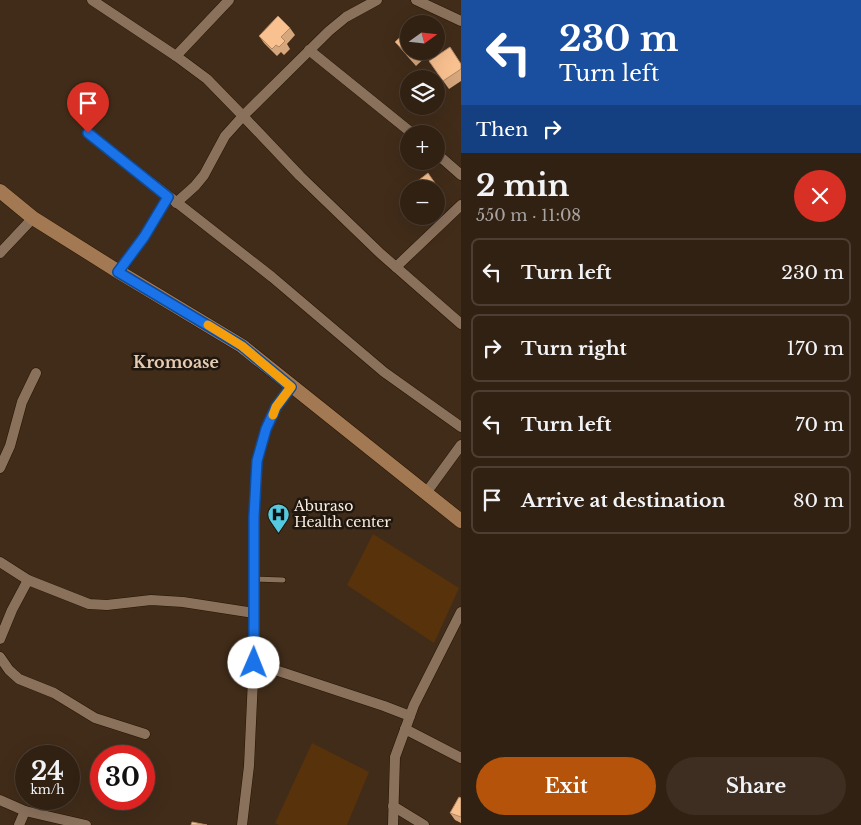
<!DOCTYPE html>
<meta charset="utf-8">
<style>
body{margin:0;font-family:"Libre Baskerville",serif;background:#3d2e21;color:#f1f3f6;height:100vh;display:flex;flex-direction:column;font-size:19px;white-space:nowrap}
*{box-sizing:border-box;margin:0}
p{font-size:16px;color:#a8a3a0}
.icon{flex:none;width:28px;height:28px;fill:none;stroke:currentColor;stroke-width:2;stroke-linecap:round;stroke-linejoin:round}
.map{position:relative;flex:1;overflow:hidden}
.panel{display:flex;flex-direction:column;background:#312113;width:400px}
.panel>*{flex:none}
.hud{background:#1a4fa0;color:#fff;overflow:hidden}
.needle{width:32px;rotate:75deg}
.controls{position:absolute;left:400px;top:15px;display:grid;gap:10px}
.controls a{display:grid;place-items:center;width:45px;height:45px;border-radius:50%;background:#312113;box-shadow:0 5px 20px #0002,0 0 0 1px #4c3e33;font-size:25px}
.speed{position:absolute;left:15px;top:745px;display:flex;gap:10px;font-size:25px;font-weight:700;text-align:center}
.speed>*{display:grid;place-content:center;width:65px;height:65px;border-radius:50%;background:#312113;box-shadow:0 5px 20px #0002,0 0 0 1px #4c3e33;line-height:1}
.speed small{font-size:12px;font-weight:400}
.speed .limit{border:8px solid #d22;background:#fff;color:#111}
.pin{position:absolute;display:grid;place-items:center;width:42px;height:42px;color:#fff;margin:-51px -21px;border-radius:50% 50% 50% 0;rotate:-45deg;box-shadow:0 0 5px #0007}
.pin .icon{rotate:45deg}
.me{position:absolute;width:55px;margin:-28px;rotate:1deg;stroke-linejoin:round;filter:drop-shadow(0 0 4px #0008)}
.turn{display:flex;align-items:center;gap:18px;height:105px;padding:0 15px;font-size:22px}
.turn .icon{width:65px;height:65px;stroke-width:2.5}
.turn b{display:block;font-size:35px;line-height:42px}
.then{display:flex;align-items:center;height:48px;padding:0 15px;background:#0003;gap:10px;font-size:19px}
.round{display:grid;place-items:center;flex:none;width:52px;height:52px;border-radius:26px;background:#3d2e21}
.headline{display:flex;align-items:center;justify-content:space-between;height:85px;padding:0 15px}
h1{font-size:30px;font-weight:700;line-height:38px}
.button{display:flex;gap:10px;margin-top:auto;padding:10px 15px}
.button a{flex:1;height:58px;border-radius:30px;background:#b45309;color:#fff;font-size:20px;font-weight:700;line-height:58px;text-align:center}
.button a+a{background:#3d2e21;color:#f1f3f6}
ul{padding:0;list-style:none}
li{display:flex;align-items:center;gap:15px;height:68px;margin:0 10px 8px;padding:0 5px;border:2px solid #4c3e33;border-radius:8px}
li div{flex:1}
li b{display:block;font-size:19px}
li em{font-style:normal}
main{display:flex;flex:1;min-height:0}
.map>svg:first-child{display:block}
.green{fill:#57320b}
.lines{fill:none;stroke-linecap:round;stroke-linejoin:round}
.lane-casing{stroke:#271402;stroke-width:6}
.street-casing{stroke:#271402;stroke-width:11}
.secondary-casing{stroke:#271402;stroke-width:15}
.lane{stroke:#8a715c;stroke-width:5}
.street{stroke:#8a715c;stroke-width:10}
.secondary{stroke:#a27952;stroke-width:14}
.wall{fill:#d6a67c}
.building{fill:#f9c190;stroke:#ae8765}
.route-casing{stroke:#114b97;stroke-width:12}
.route{stroke:#1a73e8;stroke-width:9}
.slow{stroke:#f59e0b;stroke-width:9}
.labels{text-anchor:middle;dominant-baseline:central;stroke-width:5;stroke-linejoin:round;paint-order:stroke}
.poi-label{font-size:14px;fill:#fbede1;stroke:#20170e;text-anchor:start}
.quarter-label{font-size:16px;font-weight:bold;fill:#e6cbb3;stroke:#20170e}
</style>
<main>
<div class="map">
<svg width="461" height="825" viewBox="0 0 461 825">
<rect width="100%" height="100%" fill="#412c19"/>
<g class="green">
<polygon points="373,534 459,588 434,643 347,585"/>
<polygon points="312,743 369,772 347,825 279,825 275,823"/>
</g>
<g class="lines">
<defs>
<polyline id="lane" points="254,579 283,580"/>
<g id="street">
<polyline points="92,0 176,56 207,79 243,116 225,136 204,175 195,186 176,203"/>
<polyline points="377,0 346,17 329,31 243,116 300,176 381,254 461,324"/>
<polyline points="416,0 461,21"/>
<polyline points="309,50 413,134"/>
<polyline points="176,56 229,0"/>
<polyline points="88,133 272,277 384,372 461,427"/>
<polyline points="436,153 461,175"/>
<polyline points="0,253 33,218"/>
<polyline points="396,267 461,205"/>
<polyline points="119,272 144,237 168,197"/>
<polyline points="0,468 10,446 22,402 36,373"/>
<polyline points="426,493 461,445"/>
<polyline points="0,562 28,580 89,604 107,605 151,600 183,602 254,613"/>
<polyline points="0,639 12,610 28,580"/>
<polyline points="0,657 9,670 19,679 54,693 95,718 145,734"/>
<polyline points="254,663 384,706 410,716"/>
<polyline points="405,729 461,758"/>
<polyline points="0,800 25,811 86,825"/>
<polyline points="393,806 424,825"/>
<polyline points="19,825 25,811"/>
<polyline points="242,825 249,766 254,657 254,517 257,461 266,429 276,407 291,387"/>
<polyline points="393,825 395,757 414,705 461,612"/>
</g>
<polyline id="secondary" points="0,191 33,218 119,272 242,346 461,521"/>
</defs>
<use href="#lane" class="lane-casing"/>
<use href="#street" class="street-casing"/>
<use href="#secondary" class="secondary-casing"/>
<use href="#lane" class="lane"/>
<use href="#street" class="street"/>
<use href="#secondary" class="secondary"/>
</g>
<g class="wall">
<polygon points="290,28 295,35 287,44 290,49 284,55 281,52 277,56 264,43 259,36"/>
<polygon points="395,42 409,51 432,51 416,66 401,49"/>
<polygon points="429,61 461,63 461,81 449,89"/>
<polygon points="428,173 442,194 436,198 436,189 409,189"/>
<polygon points="461,798 461,823 455,820 450,813"/>
</g>
<g class="building">
<polygon points="278,16 290,28 281,37 285,41 279,47 276,45 272,49 259,36"/>
<polygon points="409,29 409,51 419,51 411,58 395,42"/>
<polygon points="450,47 461,64 461,69 443,81 429,61"/>
<polygon points="428,173 437,186 434,189 409,189 409,194 406,190"/>
<polygon points="459,797 461,798 461,817 450,813"/>
<polygon points="192,822 207,825 191,825"/>
</g>
<g class="lines">
<defs>
<polyline id="route" points="88,133 168,197 144,237 118,272 242,346 291,387 276,407 266,429 257,461 254,517 254,663"/>
</defs>
<use href="#route" class="route-casing"/>
<use href="#route" class="route"/>
<polyline class="slow" points="208,325 242,346 291,387 276,407 273,415"/>
</g>
<defs>
<symbol id="hospital-pin" viewBox="-11 -11 22 30"><path d="M0 17L-7.5 6A9.5 9.5 0 1 1 7.5 6Z" fill="#55cadf" stroke="#20170e"/><path d="M-5-5h3v3.5h4V-5h3V5h-3V1.5h-4V5h-3Z" fill="#111"/></symbol>
</defs>
<g fill-rule="evenodd">
<use href="#hospital-pin" x="266" y="502" width="25" height="34"/>
</g>
<g class="labels">
<g class="poi-label">
<text x="294" y="506">Aburaso<tspan x="294" dy="16">Health center</tspan></text>
</g>
<g class="quarter-label">
<text x="176" y="362">Kromoase</text>
</g>
</g>
</svg>
<div class="controls">
<a><svg class="needle" viewBox="-14 -14 28 28"><path d="M0-13l5 13h-10z" fill="#e53935"/><path d="M0 13l5-13h-10z" fill="#a8a3a0"/></svg></a>
<a><svg class="icon" aria-label="layers" viewBox="0 0 24 24"><path d="M12 4l9 5-9 5-9-5zM3 14l9 5 9-5"/></svg></a>
<a>+</a>
<a>−</a>
</div>
<div class="speed"><div>24<small>km/h</small></div><div class="limit">30</div></div>
<div class="pin" style="left:88px;top:133px;background:#d93025"><svg class="icon" aria-label="arrive" viewBox="0 0 24 24"><path d="M6 21V4h12l-3 4 3 4H6"/></svg></div>
<svg class="me" style="left:254px;top:663px" viewBox="-20 -20 40 40"><circle r="19" fill="#fff"/><path d="M0-13L10 11 0 6-10 11z" fill="#1a73e8"/></svg>
</div>
<section class="panel">
<div class="hud">
<div class="turn"><svg class="icon" aria-label="left" viewBox="0 0 24 24"><path d="M17 20v-9H6M10 6l-5 5 5 5"/></svg><div><b>230 m</b>Turn left</div></div>
<div class="then">Then<svg class="icon" aria-label="right" viewBox="0 0 24 24"><path d="M7 20v-9h11M14 6l5 5-5 5"/></svg></div>
</div>
<div class="headline"><div><h1>2 min</h1><p>550 m · 11:08</p></div><a class="round" style="background:#d93025;color:#fff"><svg class="icon" aria-label="close" viewBox="0 0 24 24"><path d="M6 6l12 12M18 6L6 18"/></svg></a></div>
<ul>
<li><svg class="icon" aria-label="left" viewBox="0 0 24 24"><path d="M17 20v-9H6M10 6l-5 5 5 5"/></svg><div><b>Turn left</b></div><em>230 m</em></li>
<li><svg class="icon" aria-label="right" viewBox="0 0 24 24"><path d="M7 20v-9h11M14 6l5 5-5 5"/></svg><div><b>Turn right</b></div><em>170 m</em></li>
<li><svg class="icon" aria-label="left" viewBox="0 0 24 24"><path d="M17 20v-9H6M10 6l-5 5 5 5"/></svg><div><b>Turn left</b></div><em>70 m</em></li>
<li><svg class="icon" aria-label="arrive" viewBox="0 0 24 24"><path d="M6 21V4h12l-3 4 3 4H6"/></svg><div><b>Arrive at destination</b></div><em>80 m</em></li>
</ul>
<div class="button"><a>Exit</a><a>Share</a></div>
</section>
</main>
